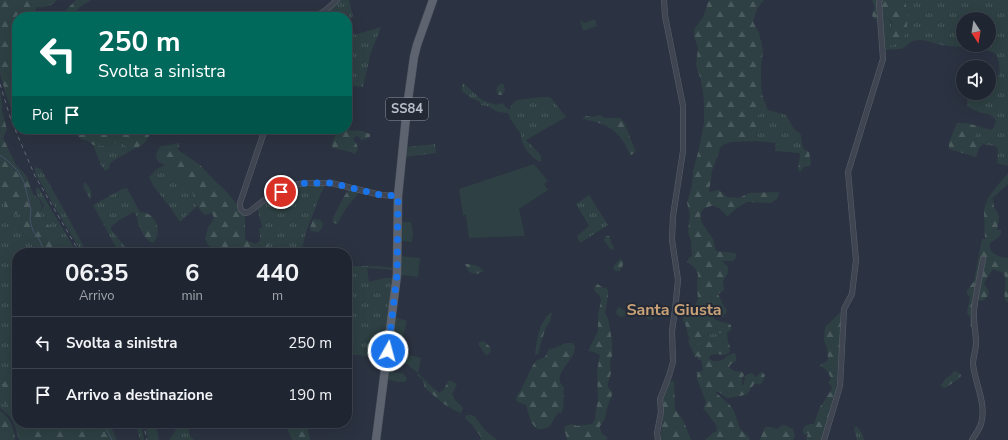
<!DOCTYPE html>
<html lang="it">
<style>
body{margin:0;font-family:"Nunito Sans",sans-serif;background:#2d323d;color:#f1f3f6;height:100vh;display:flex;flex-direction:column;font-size:15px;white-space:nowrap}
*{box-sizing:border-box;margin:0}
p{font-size:13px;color:#a2a5ab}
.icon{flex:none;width:22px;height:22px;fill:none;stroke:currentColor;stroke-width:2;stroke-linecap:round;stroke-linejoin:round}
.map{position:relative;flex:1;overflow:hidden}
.sheet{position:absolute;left:12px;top:248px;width:340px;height:180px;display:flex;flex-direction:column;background:#202631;border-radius:16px;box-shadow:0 4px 16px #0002,0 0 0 1px #3d434d}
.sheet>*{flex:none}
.guide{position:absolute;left:12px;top:12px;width:340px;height:122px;border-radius:16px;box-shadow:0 4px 16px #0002,0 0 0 1px #3d434d;background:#00695c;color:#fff;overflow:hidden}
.needle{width:26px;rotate:168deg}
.tools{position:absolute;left:956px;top:12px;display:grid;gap:8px}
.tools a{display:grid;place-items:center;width:40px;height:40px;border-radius:50%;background:#202631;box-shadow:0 4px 16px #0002,0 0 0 1px #3d434d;font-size:20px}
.pin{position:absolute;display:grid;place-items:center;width:34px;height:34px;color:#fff;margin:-17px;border:2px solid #fff;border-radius:50%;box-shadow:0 1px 4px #0007}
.me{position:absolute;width:44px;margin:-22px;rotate:7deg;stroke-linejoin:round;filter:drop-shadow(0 0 3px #0008)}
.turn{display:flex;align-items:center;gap:14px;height:84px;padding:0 20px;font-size:18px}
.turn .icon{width:52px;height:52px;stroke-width:2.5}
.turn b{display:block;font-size:28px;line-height:34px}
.then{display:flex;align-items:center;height:38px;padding:0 20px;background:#0003;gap:8px;font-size:15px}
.eta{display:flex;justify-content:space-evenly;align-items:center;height:68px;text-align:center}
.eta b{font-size:24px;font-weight:700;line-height:28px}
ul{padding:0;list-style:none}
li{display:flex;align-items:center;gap:12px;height:52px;padding:0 20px;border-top:1px solid #3d434d}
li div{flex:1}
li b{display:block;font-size:15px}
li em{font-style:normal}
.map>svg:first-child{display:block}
.grass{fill:url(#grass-tufts);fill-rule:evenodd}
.forest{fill:url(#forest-firs)}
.garden{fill:#2e4043}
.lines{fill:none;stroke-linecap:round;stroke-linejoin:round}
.stream{stroke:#455169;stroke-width:1}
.street-casing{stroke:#5a606b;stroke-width:6}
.primary-casing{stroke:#494e5a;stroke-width:9}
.street{stroke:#3f4551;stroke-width:5}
.primary{stroke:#5d6470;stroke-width:8}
.rail{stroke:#626977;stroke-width:1;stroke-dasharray:4 4;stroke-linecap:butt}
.route{stroke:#1a73e8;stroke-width:7;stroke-dasharray:0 12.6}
.labels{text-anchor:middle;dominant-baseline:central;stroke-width:4;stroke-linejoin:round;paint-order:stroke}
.shield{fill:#232a36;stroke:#8e939e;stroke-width:1}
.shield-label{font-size:13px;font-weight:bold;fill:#bcc0cb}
.quarter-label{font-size:16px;font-weight:bold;fill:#caa278;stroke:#232a36}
</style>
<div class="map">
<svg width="1008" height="440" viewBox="0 0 1008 440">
<defs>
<pattern id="grass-tufts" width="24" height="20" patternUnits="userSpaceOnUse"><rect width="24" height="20" fill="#2e4043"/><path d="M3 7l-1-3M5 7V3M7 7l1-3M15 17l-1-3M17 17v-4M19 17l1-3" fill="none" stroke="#4a5a5d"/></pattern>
<pattern id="forest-firs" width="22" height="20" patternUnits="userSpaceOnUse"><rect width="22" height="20" fill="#2e4043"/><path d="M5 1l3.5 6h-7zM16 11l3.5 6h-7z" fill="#4a5a5d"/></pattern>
</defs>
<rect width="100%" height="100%" fill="#2b3241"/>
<g class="grass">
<path d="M37,0H57C52,6 45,8 37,7Z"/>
<polygon points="340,0 349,0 353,16 350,20 354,35 381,27 371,52 363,87 347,85 347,17 320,17"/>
<path d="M905,0H994L998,4L1008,7V166L997,163L998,149L995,146L977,143L974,138L976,134L984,128L991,130L994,127L996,121C992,114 989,114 981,113C977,111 972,109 968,107C967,102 966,97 970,93H989V80L997,81C1001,71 1000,61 995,53C978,46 960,48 942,45C935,44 927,40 920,40C910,40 909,45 901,49L884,50L882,17C896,20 892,30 886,40L906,30C908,20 908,10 905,0ZM963,19H989V45H963Z"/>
<path d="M463,83L482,100L496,105L502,103L509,110L514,102L518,100L541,97H549L552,99L566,117L526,140L539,153L541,156V162C531,159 520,143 521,134L511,120L508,113L498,112L487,106L481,105L480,102L471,98L462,91V86Z"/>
<polygon points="768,110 786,115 794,129 800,133 801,136 802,145 798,151 798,153 775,151 776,143 756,141 757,123 758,115"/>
<polygon points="117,141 120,142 132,150 113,161 110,163 109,169 105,171 101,165 93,145 109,146 113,143"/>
<polygon points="435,144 436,153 405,157 407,147"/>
<polygon points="165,165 175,172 182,180 192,190 195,202 197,206 180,222 170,207 154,187 149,177 157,169"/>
<polygon points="35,167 41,169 70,221 87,253 82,253 36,175 35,172"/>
<path d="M1008,173V184L986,204C988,194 1001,182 1008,173Z"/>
<path d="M85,182C90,187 93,193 90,200L83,186Z"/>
<path d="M301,185H328L324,187L319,198L305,235L302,250L300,253H269C268,246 265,240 264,234L257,207C269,198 287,188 301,185Z"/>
<path d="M38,187L77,253H71C66,246 59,240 54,233C49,226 44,219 39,212L44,206L36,193V189Z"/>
<polygon points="127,188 140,212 137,217 134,212 118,221 111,227 111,230 128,250 132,253 119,253 93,205 122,189"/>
<polygon points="589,195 608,225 580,243 578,239 577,236 589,226 576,204"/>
<path d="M3,199L5,204L2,210L5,218L18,213L22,217C14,230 26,234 31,243C33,246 33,250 34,253H17V322L13,327L7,351L12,361L11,367L10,371L3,382V399L14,407L17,405V409H15V411L17,416V423H20L19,440C14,424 15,419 0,408V200Z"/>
<polygon points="347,266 377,266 395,268 395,270 367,268 369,282 385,278 395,278 391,314 383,323 383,325 386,329 384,360 353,354 357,335 347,331"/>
<path d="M714,333H727L728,342C719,336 700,345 690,347L688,340L690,339L700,338Z"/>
<polygon points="136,423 141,423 144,440 140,440"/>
<polygon points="145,423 155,423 159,440 148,440"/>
<path d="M177,423H191C187,430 189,435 194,440H169L175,432Z"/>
<path d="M856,426C860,430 863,434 864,440H857L854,429Z"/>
</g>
<g class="forest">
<path d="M0,0H37C38,8 35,11 30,17H17V72L11,75L10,77L17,92V112L13,114L5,92L0,73Z"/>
<path d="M76,0H90V1C81,6 78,7 74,16L75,17H57L63,13Z"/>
<path d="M709,0H764L757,9L753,22L759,33L763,50L761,67V81L762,95L768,110L758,115L757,123L756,141L730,142L721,146L712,171L709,192L719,190L727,197L739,198L749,193L779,192L778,198L771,203L747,202L737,208L727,217C725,213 718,206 713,206C709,206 704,208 702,211C696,221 709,231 713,239C714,243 715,247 716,251L735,253L737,256L733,261H722L728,267V273L723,281L724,290L718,294L723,305L727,310L726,313L722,317L715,316L714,319C720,322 726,322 731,325V330L727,333H714L700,338L690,339C686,333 688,327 683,321V317L696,304L698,299L697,286L698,274L694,267L687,262L689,258L692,256L691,241L688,232L690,214L687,203L692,186L693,171L699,149L704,123V105L703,92L700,77L696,65L698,48L694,36V30L703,17Z"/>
<path d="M872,0H878V19H875C870,16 873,12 875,8Z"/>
<path d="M883,0H905C908,11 910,33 901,41C898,43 895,44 892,46L888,45C882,35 904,22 882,17L880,3Z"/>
<polygon points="994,0 1008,0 1008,7 998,4"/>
<path d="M502,83L504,85L505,90L502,95H499C494,91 497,86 502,83Z"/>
<path d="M0,90L2,103V111L7,129L3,138L16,165L26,175L29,181L31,189L34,195L39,199L42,207L39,212C44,219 49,226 54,233C59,240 66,246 71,253H34C33,250 33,246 31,243C26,233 14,230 22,217L18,213L5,218L0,215L5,204L3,199L0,200Z"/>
<path d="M600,115L605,118H620L624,122L636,152L631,155C627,149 624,141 619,136C610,125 595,121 582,119L586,116L592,117Z"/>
<polygon points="957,123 967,123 984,128 976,134 974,138 977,143 983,144 979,148 976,157 949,149 949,142"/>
<path d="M70,129H152C147,141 145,145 132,150C123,144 119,137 109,146L93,145L88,141L81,139Z"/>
<path d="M343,130L362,131L370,134V137C367,139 364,139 361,140L359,137L356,136L353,139C357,144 360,148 355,154L347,151L333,148L332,146C333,138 336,133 343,130Z"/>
<polygon points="178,143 179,144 179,147 177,148 178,150 200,165 213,179 225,190 236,203 245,217 245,239 248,241 256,244 260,241 260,235 259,229 261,227 263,229 265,238 268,245 269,253 219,253 208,245 205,239 208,228 214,218 212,213 205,215 200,210 195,202 192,190 182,180 175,172 158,161 156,158 157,152 160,147"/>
<path d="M801,144L803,146V149L809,152L811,163L810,166L803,167L802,169V171H798L800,154L798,153C798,150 798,146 801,144Z"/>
<path d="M349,189L360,191C357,196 353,200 349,204C345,210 340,218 337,224L334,223L333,220V218L343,198Z"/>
<path d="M993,199L994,207L998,213L999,218L997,230H1001C1002,237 996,239 990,243C988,254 999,257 1008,258V303L1005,300C1003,292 1008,277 1003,273C1000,271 996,271 993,269L984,283L989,292L988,296L982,301L975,299L972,326L971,327L970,325V316L968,315L967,312L970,297L967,294V291L974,281L982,239H985L984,210L986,202V204Z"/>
<path d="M140,212C156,212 163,232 153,243C143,239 139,227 137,217Z"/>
<polygon points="313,219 320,220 322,222 323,226 319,232 311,231 310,228"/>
<path d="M606,236H609C611,240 611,244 614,247L613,250L609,248L607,244L604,240Z"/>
<polygon points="620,259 622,260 623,261 623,265 620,271 616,271 613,269 613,267"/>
<path d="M465,264C472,264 479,265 484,271C479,274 472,276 468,270C467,268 466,266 465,264Z"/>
<path d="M597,284C600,285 602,288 606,288L608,290V296L605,313L608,319L612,340V356L610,360L611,373L608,383V387L612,392V395L607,408L605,418L603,422L600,426V428L602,434L607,437V438L606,440H567C567,435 563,431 565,426L572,424L577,426L592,424L595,420L596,410L598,400L597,371L600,355L594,352L588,351L598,331V315L601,301L600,296L594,290V287Z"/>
<polygon points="630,301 638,305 647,307 653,314 653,318 651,320 645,317 640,318 639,316 636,309 628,305 629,302"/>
<polygon points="619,307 627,313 626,316 621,317 617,315 616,312 618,308"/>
<path d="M843,310L836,390L824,432L822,440H806L808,433L805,435C799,429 807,423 814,424L820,407L832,389L831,385L828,383L831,379C829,372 826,369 820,365L827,361L828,359L827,348L824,340L825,327Z"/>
<polygon points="386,312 391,314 386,329 383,325 382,317"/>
<path d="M550,313H552L550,321L545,330L542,339L538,354L535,355C537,339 538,325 550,313Z"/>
<polygon points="17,322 17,362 16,368 17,373 17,405 11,407 5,403 3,399 3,382 10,371 12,361 7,351 13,327"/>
<path d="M725,339C730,343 730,346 730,352L725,355L717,354L711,355L709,358L711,360C724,364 723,356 734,353L736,355V361L731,364L729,367C732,372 738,371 742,372L744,375L742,379V386L744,384L745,376L748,374L752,373L756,377L761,372H762L765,375L764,379L760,385L755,383L747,394L740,396L727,398L719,392H716V393L729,404L734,411L740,429L748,436L750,440H705L714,432H716C718,426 716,424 712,420C709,415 708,412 703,409L706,402L697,379V375L698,374L696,373L703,370L701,360H699L697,356L695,357L691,347L705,342Z"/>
<polygon points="484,341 491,348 490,353 487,355 485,354 478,344 479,342"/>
<path d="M566,343H573C581,357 557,367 560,382C561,384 563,386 564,388C562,396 566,405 561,413H558C555,416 554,421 551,424C550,427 546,428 543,429C531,431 529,414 526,405L518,402L516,400L517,395L521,390L533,365L536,361L545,357L549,349L555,348Z"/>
<polygon points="956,371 959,373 961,375 960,378 945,388 942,387 941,385 946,378 951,375 953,372"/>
<path d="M418,373L432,387L440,393L444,389L449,380L457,384L452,394C454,400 459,403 463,408L461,413L454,410L444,404L425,388L423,380L417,375Z"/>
<path d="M674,381L675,409L684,422L691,440H660L663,420C658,409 663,393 665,382Z"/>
<path d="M0,411C10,417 14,428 15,440H0Z"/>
<polygon points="467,415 472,415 475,417 484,429 497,440 481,440 480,439 481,437 473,426 465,418 466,416"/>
<polygon points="20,423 109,423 117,440 19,440"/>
<polygon points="287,423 306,423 310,440 292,440 288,430"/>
<polygon points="784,425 793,429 795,436 793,440 760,440 764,429 766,427 771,427 777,429 781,426"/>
</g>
<g class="garden">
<polygon points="580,19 584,23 595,19 597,26 583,31"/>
<polygon points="534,164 548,181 544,184 548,190 519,209 525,236 469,238 466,215 463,215 459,189"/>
<polygon points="401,222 411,222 413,233 412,242 401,241"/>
<polygon points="401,256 420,258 418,277 401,275"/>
<path d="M395,317L407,321C404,334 400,341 406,355L413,356L421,358L418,373L390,351Z"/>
<polygon points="350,332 357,335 353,354 347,353 349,343 347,342 347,343 347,335 350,336"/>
<polygon points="387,371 402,373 407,378 405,382 398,382 386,379"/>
</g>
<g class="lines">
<g class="stream">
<polyline points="0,155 8,161 18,171 24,182 31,210 30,220 33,231 39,239 45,253"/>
<polyline points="103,423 112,440"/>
</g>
<defs>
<g id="street">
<polyline points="315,17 326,10 337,0"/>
<polyline points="265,129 240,203 240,206 241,210 245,213 249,212 263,201 292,186 298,184 307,183 331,183 381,195 398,196"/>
<polyline points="658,440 657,433 661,412 660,399 669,376 673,362 672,331 675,310 678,280 672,240 673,216 683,151 683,106 665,16 664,0"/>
<polyline points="824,440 840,386 844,309 852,294 856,260 848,172 883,59 879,3 880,0"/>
<path d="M972,440C975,435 979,430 981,424C987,404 975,384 973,364C973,357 976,350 976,343C976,332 973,321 974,310C976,293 980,275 983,259"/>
</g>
<polyline id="primary" points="376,440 397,275 398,196 407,107 414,57 417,45 433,0"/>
</defs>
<use href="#street" class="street-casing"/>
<use href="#primary" class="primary-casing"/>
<use href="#street" class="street"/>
<use href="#primary" class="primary"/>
<g class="rail">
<polyline points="0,84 11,120 35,176 80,253"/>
<polyline points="143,423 147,440"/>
</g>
</g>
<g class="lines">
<polyline class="route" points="281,192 298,184 307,183 331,183 381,195 398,196 397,275 388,351"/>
</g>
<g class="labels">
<rect class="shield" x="386" y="98" width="42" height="22" rx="3"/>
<g class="shield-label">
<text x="407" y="109">SS84</text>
</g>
<g class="quarter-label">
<text x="674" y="310">Santa Giusta</text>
</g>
</g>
</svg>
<div class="tools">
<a><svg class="needle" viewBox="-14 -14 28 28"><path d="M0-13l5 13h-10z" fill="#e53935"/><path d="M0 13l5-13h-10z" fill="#a2a5ab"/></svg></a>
<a><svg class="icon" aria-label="sound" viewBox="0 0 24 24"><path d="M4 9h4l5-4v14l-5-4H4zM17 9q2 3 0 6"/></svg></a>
</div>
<div class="pin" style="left:281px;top:192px;background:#d93025"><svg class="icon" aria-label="arrive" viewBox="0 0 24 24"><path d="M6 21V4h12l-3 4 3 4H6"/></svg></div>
<svg class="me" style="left:388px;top:351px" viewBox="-20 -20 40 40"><circle r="17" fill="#1a73e8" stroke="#fff" stroke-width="3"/><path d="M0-11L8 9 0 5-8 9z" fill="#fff"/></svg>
<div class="guide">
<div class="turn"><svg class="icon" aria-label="left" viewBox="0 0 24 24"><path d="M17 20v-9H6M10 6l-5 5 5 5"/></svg><div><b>250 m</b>Svolta a sinistra</div></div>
<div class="then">Poi<svg class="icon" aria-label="arrive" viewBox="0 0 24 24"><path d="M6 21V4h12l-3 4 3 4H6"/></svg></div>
</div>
<section class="sheet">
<div class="eta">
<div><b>06:35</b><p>Arrivo</p></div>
<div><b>6</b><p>min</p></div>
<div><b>440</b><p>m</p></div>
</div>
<ul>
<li><svg class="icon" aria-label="left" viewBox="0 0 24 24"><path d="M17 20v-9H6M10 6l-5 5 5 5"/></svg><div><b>Svolta a sinistra</b></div><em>250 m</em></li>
<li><svg class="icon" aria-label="arrive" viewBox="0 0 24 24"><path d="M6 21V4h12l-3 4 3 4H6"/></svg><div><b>Arrivo a destinazione</b></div><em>190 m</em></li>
</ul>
</section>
</div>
